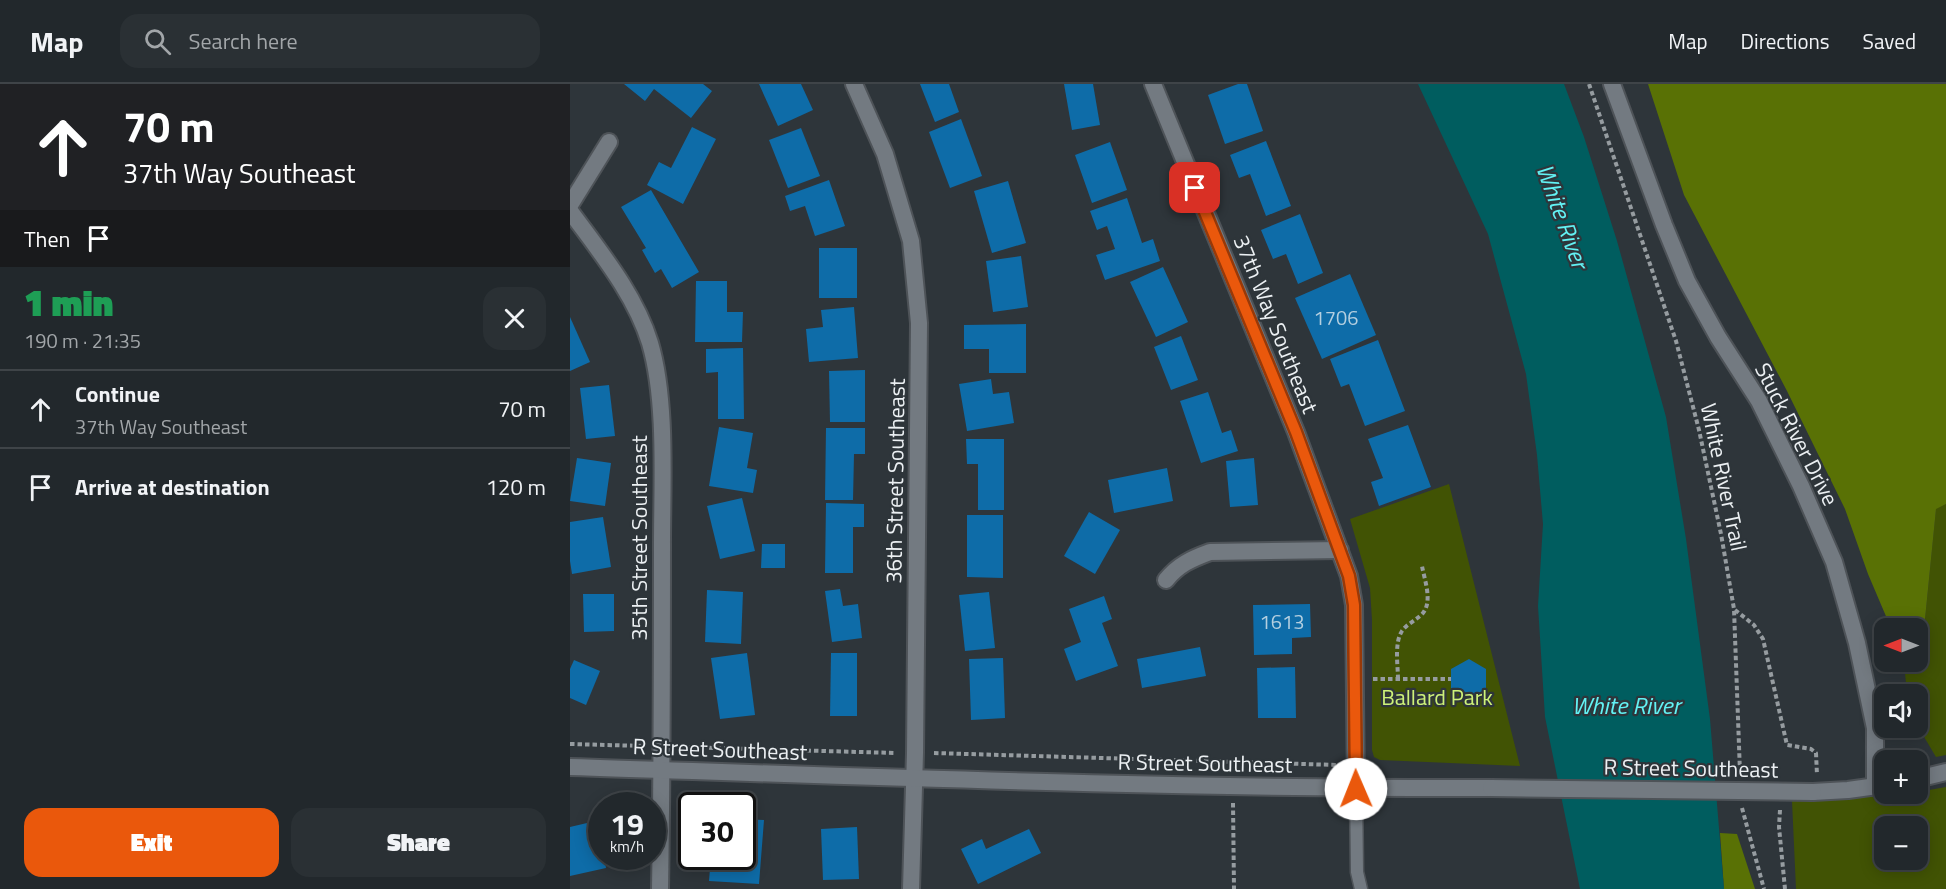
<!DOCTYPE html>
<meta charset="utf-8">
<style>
body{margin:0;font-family:"Titillium Web",sans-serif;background:#2a3034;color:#f1f3f6;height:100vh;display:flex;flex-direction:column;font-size:22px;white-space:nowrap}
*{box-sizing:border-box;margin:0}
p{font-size:20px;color:#a2a6a9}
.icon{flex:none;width:33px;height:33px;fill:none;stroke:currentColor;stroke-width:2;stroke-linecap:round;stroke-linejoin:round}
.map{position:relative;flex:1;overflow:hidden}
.panel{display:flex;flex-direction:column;background:#22282c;width:570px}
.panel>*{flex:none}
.top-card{background:#202124;color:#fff;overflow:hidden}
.needle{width:39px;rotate:270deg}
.fabs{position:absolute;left:1304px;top:534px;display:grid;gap:12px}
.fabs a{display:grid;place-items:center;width:54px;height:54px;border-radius:12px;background:#22282c;box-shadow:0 3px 15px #0003,0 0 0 2px #3f4448;font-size:30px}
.speed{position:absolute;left:18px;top:708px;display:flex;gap:12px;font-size:30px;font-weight:700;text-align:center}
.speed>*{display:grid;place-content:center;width:78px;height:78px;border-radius:50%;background:#22282c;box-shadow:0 3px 15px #0003,0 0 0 2px #3f4448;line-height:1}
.speed small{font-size:15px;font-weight:400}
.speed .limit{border:3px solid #111;border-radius:9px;background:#fff;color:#111}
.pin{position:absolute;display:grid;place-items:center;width:51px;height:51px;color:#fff;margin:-26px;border-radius:12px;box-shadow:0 3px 9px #0006}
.me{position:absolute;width:66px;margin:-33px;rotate:359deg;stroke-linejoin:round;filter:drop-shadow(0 0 4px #0008)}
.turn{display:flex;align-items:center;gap:21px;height:126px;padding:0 24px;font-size:27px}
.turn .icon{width:78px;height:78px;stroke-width:2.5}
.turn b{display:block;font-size:42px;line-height:51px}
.then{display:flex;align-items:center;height:57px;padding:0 24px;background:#0003;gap:12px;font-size:22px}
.round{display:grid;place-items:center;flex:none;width:63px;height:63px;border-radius:18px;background:#2a3034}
.headline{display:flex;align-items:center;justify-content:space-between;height:102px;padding:0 24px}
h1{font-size:36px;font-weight:800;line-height:45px;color:#1e9e55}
.action{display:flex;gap:12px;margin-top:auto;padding:12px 24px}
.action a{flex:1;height:69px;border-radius:18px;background:#ea580c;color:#fff;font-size:24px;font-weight:800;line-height:69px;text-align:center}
.action a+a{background:#2a3034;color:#f1f3f6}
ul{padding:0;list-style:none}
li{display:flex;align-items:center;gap:18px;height:78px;padding:0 24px;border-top:2px solid #3f4448}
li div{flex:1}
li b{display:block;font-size:22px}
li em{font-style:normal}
header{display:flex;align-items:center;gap:36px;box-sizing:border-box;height:84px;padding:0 30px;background:#22282c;border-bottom:2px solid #3f4448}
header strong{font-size:28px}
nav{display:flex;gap:33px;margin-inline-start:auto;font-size:21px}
.search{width:420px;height:54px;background:#2a3034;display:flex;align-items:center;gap:15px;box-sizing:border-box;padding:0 21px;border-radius:18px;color:#a2a6a9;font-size:22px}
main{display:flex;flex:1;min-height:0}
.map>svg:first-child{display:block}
.green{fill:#415304;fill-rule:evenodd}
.forest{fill:#597105}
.water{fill:#005d5f}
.building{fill:#0e6ca8}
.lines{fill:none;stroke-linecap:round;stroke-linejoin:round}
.service-casing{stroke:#4e5358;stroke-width:15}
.minor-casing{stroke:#4e5358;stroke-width:20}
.tertiary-casing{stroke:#4e5358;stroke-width:20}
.path{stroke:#969ca0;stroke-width:4;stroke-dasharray:4.5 3;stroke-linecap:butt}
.service{stroke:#737a81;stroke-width:12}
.minor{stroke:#737a81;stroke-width:16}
.tertiary{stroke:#737a81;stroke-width:16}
.tertiary-bridge-casing{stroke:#4e5358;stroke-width:20;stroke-linecap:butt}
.tertiary-bridge{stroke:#737a81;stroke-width:16}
.route-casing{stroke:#983908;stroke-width:15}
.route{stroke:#ea580c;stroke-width:10}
.labels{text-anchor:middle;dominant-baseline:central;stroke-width:4.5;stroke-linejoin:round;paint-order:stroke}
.number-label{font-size:20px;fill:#b4cfe0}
.street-label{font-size:22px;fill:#ecf0f3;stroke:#2e353a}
.park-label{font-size:22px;fill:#cef279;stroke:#2e353a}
.water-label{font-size:24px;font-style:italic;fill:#62f2f4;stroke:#2e353a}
</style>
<header>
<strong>Map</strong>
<div class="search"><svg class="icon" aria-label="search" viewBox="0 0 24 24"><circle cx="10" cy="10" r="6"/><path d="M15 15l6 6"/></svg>Search here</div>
<nav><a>Map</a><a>Directions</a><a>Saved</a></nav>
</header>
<main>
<section class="panel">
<div class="top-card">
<div class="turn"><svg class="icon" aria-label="ahead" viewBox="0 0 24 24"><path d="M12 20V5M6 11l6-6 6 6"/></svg><div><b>70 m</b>37th Way Southeast</div></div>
<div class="then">Then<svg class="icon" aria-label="arrive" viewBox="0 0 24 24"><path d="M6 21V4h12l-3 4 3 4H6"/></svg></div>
</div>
<div class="headline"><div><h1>1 min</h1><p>190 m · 21:35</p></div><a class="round"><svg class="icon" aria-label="close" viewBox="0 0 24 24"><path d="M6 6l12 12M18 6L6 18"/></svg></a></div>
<ul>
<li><svg class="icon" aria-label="ahead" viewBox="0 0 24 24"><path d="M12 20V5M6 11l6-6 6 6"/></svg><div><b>Continue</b><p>37th Way Southeast</p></div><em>70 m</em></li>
<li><svg class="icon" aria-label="arrive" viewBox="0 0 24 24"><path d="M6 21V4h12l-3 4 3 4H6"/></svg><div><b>Arrive at destination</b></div><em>120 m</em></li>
</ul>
<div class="action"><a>Exit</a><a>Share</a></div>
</section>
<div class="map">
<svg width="1376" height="805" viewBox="0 0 1376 805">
<rect width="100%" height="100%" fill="#2e353a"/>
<g class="green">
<polygon points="879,400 950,682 810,676 804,673 802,666 802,536 800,504 780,435"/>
<polygon points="1376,420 1376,671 1366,673 1347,641 1347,610 1337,610 1334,578 1347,578 1347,574 1351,575 1366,424"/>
<path d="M1376,703V805H1226L1222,717L1331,711ZM1347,742V776H1314V742Z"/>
</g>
<g class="forest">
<polygon points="1078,0 1376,0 1376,420 1366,425 1351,575 1347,574 1347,544 1321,544 1298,490 1275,425 1217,307 1114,111"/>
<polygon points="1150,749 1167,750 1185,805 1154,805"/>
</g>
<polygon class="water" points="848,0 994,0 1014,53 1047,157 1096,333 1116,455 1140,635 1154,805 1010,805 975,633 968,522 973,440 967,371 956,290 918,150"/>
<g class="building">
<polygon points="54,0 133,0 142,7 121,34 84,5 75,17"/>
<polygon points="189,0 231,0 243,26 208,42"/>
<polygon points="350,0 379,0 389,28 365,38"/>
<polygon points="494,0 523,0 530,41 502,46"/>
<polygon points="668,0 677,0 693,47 655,60 638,11"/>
<polygon points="391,35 412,92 380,104 359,48"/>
<polygon points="122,43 146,55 113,120 77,101 89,78 101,84"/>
<polygon points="231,44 250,92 218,104 199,56"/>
<polygon points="696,57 721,122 696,132 680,90 669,94 660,71"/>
<polygon points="540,58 557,106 522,119 505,71"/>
<polygon points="259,96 275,142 245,152 235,122 220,127 215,112"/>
<polygon points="438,97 456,159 422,169 404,107"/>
<polygon points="81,106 129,188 102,204 91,185 85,189 72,166 76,164 51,123"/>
<polygon points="557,114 572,159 583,155 590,177 535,196 526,171 545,165 537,142 527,146 520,127"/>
<polygon points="730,130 753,189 728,200 716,170 703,175 691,146"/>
<rect x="249" y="164" width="38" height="50"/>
<polygon points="451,172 458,223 423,228 416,177"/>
<polygon points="593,183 618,238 586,253 560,198"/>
<polygon points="780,190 806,251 752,275 725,214"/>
<polygon points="126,197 157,197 157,228 173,228 172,258 125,258"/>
<polygon points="284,223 288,274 239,278 236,245 253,243 251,226"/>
<polygon points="0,233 20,278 0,287"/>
<polygon points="456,240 456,289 419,289 419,265 394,265 394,241"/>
<polygon points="611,252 628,296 601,306 584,263"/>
<polygon points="808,256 835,327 795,342 779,300 771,303 760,275"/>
<polygon points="173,264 174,335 148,335 148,288 136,289 136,265"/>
<polygon points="295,286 295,338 260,338 259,287"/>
<polygon points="421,295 423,310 439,308 444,339 397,347 389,300"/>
<polygon points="39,301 45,352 16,355 10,304"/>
<polygon points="638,308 652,349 661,346 668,367 631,379 610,317"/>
<polygon points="838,341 861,403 809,422 801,398 813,394 798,355"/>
<polygon points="149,343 183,349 177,384 187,386 183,409 139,402"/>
<polygon points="256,344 295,344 295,370 284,370 283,416 255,416"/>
<polygon points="396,355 434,355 434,426 408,426 408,380 397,380"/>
<polygon points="7,374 41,379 35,422 0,417"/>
<polygon points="684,374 688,421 660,423 656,377"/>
<polygon points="597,384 603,417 544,429 538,396"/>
<polygon points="172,414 185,467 150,475 137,422"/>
<polygon points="256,419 294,420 294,443 283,443 283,489 255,489"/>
<polygon points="519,428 550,446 525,490 494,472"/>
<polygon points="397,431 433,431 433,494 397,493"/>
<polygon points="33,433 41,483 2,490 0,477 0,438"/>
<polygon points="192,460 215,460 215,484 191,484"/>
<polygon points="270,505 273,522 288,520 292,554 262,558 255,507"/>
<polygon points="137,506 173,508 171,560 135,558"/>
<polygon points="419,508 425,564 395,567 389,511"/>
<polygon points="13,510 44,510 44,547 14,548"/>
<polygon points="534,512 542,535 532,539 548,582 506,597 494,565 511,558 499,525"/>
<polygon points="740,520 741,553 722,554 722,570 684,571 683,521"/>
<polygon points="630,563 636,592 572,604 567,575"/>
<polygon points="177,569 185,631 150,635 141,574"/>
<polygon points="261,569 287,569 287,632 260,632"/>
<polygon points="433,574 435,634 401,636 399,575"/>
<polygon points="899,575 916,585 916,606 898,615 881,605 881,585"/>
<polygon points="4,576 30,587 16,621 0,614 0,585"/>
<polygon points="725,583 726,634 688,634 687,584"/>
<polygon points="172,735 194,736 189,800 139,797 141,772 172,772"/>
<polygon points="17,739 21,758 30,756 32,772 34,772 36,784 0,792 0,743"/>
<polygon points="287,743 289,795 253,796 251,745"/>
<polygon points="459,745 471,769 408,800 391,765 412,755 416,765"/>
</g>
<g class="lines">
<defs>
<polyline id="service" points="786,705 787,788 791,805"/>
<g id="minor">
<polyline points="284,0 315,70 341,157 349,239 345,669 341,805"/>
<polyline points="583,0 726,348 779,492 784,521 786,705"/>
<polyline points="1042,0 1094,141 1117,197 1148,253 1189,317 1231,402 1264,478 1287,559 1305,644 1305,703"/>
<polyline points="0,121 39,58"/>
<path d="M0,127C30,168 65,210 80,259C97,317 92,398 92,459C92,574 92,690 90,805"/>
<path d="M596,496C608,481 621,475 640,468L770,466"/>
</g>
<g id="tertiary">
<path d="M0,683C307,693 614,705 921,704"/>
<polyline points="1347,695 1376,688"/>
<polyline points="1243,708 1278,706 1314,701"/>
</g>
</defs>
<use href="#service" class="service-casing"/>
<use href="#minor" class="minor-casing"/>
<use href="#tertiary" class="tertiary-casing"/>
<g class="path">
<polyline points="1019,0 1106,257 1129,346 1151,450 1164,525 1170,689"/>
<polyline points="1165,526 1184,541 1193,555 1217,661 1241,665 1246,669 1247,691"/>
<polyline points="803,595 881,595"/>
<path d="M828,595C828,582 824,559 832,547C836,541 844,537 850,532C864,521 855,498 852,482"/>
<polyline points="0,660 74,662"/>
<polyline points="109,663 326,669"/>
<polyline points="364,669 767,681"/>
<polyline points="663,719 664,805"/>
<polyline points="1172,724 1194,805"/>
<polyline points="1210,726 1209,743 1215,805"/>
</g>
<use href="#service" class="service"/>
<use href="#minor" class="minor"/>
<use href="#tertiary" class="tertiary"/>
<defs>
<polyline id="tertiary-bridge" points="921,704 1243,708"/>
</defs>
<use href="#tertiary-bridge" class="tertiary-bridge-casing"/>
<use href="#tertiary-bridge" class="tertiary-bridge"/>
</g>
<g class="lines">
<defs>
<polyline id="route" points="625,104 726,348 779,492 784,521 786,705"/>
</defs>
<use href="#route" class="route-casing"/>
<use href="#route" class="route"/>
</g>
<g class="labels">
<g class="number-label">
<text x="766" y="233">1706</text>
<text x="712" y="537">1613</text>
</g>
<g class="street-label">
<text transform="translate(706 240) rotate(68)">37th Way Southeast</text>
<text transform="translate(1227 350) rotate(63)">Stuck River Drive</text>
<text transform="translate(1154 393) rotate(78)">White River Trail</text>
<text transform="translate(325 397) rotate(-89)">36th Street Southeast</text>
<text transform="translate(69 454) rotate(-90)">35th Street Southeast</text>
<text transform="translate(150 665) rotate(2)">R Street Southeast</text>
<text transform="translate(635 679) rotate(1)">R Street Southeast</text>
<text transform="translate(1121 684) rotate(1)">R Street Southeast</text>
</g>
<g class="park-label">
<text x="867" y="613">Ballard Park</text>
</g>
<g class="water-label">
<text transform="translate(993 132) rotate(70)">White River</text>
<text x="1056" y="621">White River</text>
</g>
</g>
</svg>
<div class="fabs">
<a><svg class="needle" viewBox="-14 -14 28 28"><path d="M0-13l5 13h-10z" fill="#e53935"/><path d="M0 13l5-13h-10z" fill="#a2a6a9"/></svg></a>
<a><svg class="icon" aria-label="sound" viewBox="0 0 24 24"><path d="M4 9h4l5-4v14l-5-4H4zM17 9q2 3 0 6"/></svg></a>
<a>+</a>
<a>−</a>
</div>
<div class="speed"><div>19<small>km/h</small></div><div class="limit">30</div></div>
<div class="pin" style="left:625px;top:104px;background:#d93025"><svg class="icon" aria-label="arrive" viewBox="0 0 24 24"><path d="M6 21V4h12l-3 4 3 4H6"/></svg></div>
<svg class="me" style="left:786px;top:705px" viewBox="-20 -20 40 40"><circle r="19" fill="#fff"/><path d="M0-13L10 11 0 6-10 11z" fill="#ea580c"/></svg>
</div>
</main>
